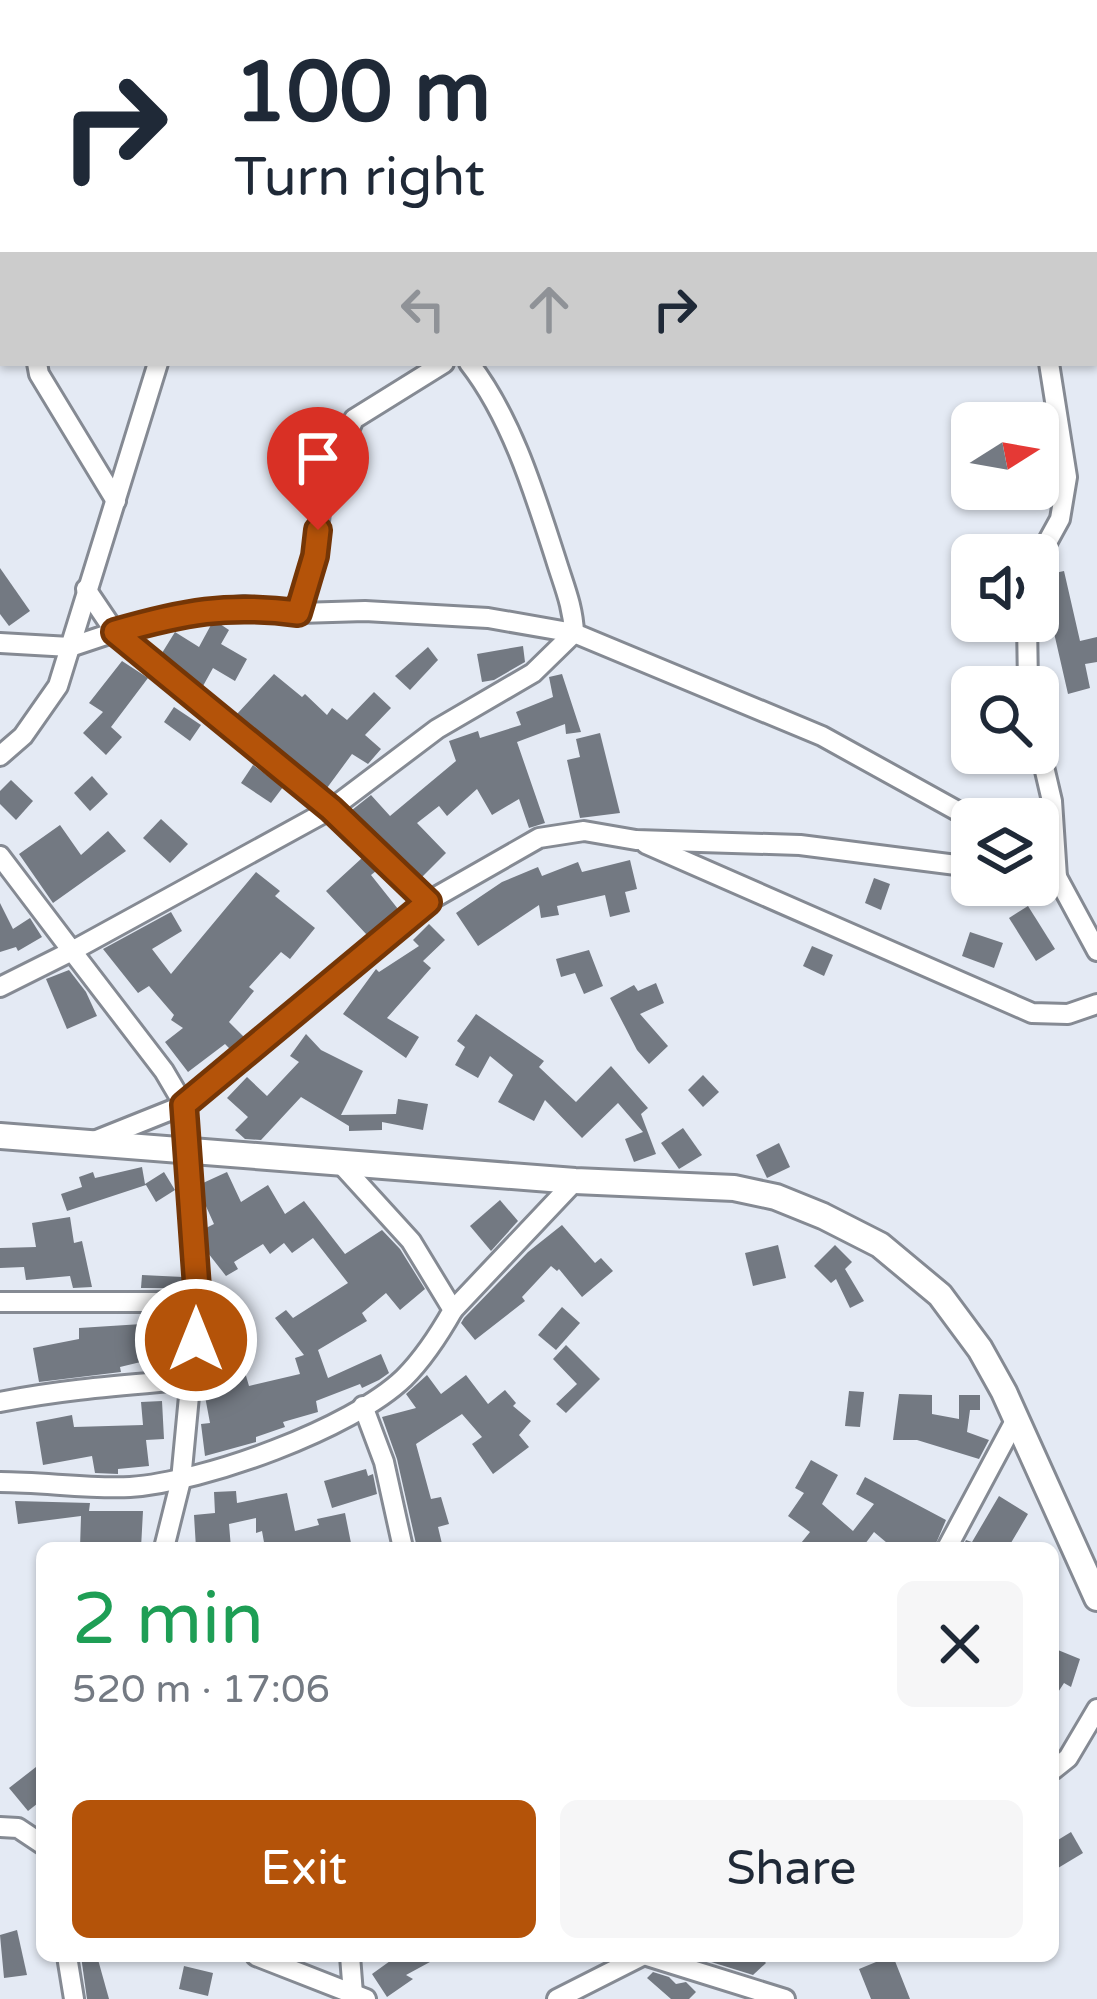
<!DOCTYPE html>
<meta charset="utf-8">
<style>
body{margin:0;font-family:"Varela Round",sans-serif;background:#f6f6f7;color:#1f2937;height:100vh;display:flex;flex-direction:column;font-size:45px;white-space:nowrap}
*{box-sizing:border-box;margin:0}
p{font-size:39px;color:#747a83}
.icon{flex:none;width:66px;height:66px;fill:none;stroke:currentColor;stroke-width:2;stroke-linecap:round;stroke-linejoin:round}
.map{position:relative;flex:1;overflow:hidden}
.sheet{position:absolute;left:36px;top:1542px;width:1023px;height:420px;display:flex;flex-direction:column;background:#fff;border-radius:18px;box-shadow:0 3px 9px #0004}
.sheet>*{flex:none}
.top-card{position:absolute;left:0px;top:0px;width:1098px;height:366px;box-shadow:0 3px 9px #0004;background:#fff;color:#1f2937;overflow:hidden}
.needle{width:78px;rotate:79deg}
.tools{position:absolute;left:951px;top:402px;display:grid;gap:24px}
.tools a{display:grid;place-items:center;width:108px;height:108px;border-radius:18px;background:#fff;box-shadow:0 3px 9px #0004;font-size:60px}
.pin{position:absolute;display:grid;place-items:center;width:102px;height:102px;color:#fff;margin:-123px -51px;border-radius:50% 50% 50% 0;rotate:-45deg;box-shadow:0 0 12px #0007}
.pin .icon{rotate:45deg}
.me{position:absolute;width:132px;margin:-66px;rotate:0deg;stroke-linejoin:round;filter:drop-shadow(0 0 9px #0008)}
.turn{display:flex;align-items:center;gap:42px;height:252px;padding:0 36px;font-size:54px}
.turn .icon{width:156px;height:156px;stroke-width:2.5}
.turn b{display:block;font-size:84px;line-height:102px}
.lanes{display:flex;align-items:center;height:114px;padding:0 36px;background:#0003;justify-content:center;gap:60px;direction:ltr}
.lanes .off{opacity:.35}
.round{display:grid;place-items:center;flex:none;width:126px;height:126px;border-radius:18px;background:#f6f6f7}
.head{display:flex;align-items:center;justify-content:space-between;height:204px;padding:0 36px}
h1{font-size:72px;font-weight:600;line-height:90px;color:#1e9e55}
.button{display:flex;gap:24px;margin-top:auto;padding:24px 36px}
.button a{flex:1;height:138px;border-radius:18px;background:#b45309;color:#fff;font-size:48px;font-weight:600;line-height:138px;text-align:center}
.button a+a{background:#f6f6f7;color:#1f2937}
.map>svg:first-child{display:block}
.building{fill:#737982}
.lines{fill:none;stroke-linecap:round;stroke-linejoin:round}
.minor-casing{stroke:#858a93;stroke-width:24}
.major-casing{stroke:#858a93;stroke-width:30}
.highway-casing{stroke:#858a93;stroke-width:33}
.minor{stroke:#fff;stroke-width:18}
.major{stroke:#fff;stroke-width:24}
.highway{stroke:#fff;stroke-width:27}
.route-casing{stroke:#753606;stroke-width:30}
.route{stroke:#b45309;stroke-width:21}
</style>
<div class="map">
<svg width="1097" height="1999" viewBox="0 0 1097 1999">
<rect width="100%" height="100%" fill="#e4eaf4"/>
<g class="building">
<polygon points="0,568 30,611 9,626 0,614"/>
<polygon points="1064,571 1080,641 1097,637 1097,662 1085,664 1090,688 1068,694 1041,576"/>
<polygon points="217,622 229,630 221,644 247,659 235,681 213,668 203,686 162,653 175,632 199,647 212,623"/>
<polygon points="523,646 525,662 494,680 482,682 477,654"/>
<polygon points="428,647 438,660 410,690 395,676"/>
<polygon points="122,661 148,678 111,727 122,737 106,755 83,733 103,712 89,703"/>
<polygon points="274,674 302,697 305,694 327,715 332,708 347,720 374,692 391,708 365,735 381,749 368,764 352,754 327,788 237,714"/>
<polygon points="562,674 581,732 566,734 565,724 517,742 545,823 529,828 519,799 492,815 477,789 447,816 439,806 417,823 446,853 421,878 352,810 371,795 390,816 456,761 449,741 478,731 480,738 521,725 516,712 553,697 549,677"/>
<polygon points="174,707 201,725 190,741 164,722"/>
<polygon points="600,733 620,813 580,818 567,760 580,757 576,739"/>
<polygon points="253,765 283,787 271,803 241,783"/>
<polygon points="92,776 108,794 90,811 74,793"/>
<polygon points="11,780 33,801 16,820 0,804 0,791"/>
<polygon points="161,819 188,844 170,863 143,838"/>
<polygon points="60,825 81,855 108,831 126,851 53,903 19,854"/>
<polygon points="362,858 376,871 371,875 398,909 367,935 326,891"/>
<polygon points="630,860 637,889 625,892 630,912 610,917 605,895 557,906 559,915 541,918 539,905 478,946 456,913 502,882 538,867 542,876 578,862 582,872"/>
<polygon points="256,872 280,891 275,896 315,928 290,959 281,952 249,987 254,991 229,1022 244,1037 230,1049 225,1044 188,1072 165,1042 183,1028 171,1020 174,1015 149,986 138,993 103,949 171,912 182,931 152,949 171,974"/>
<polygon points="874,878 890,884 881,910 865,903"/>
<polygon points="0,903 13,929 30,918 42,937 18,951 16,947 0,952"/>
<polygon points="1028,906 1055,949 1036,961 1009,918"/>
<polygon points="429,924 445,940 423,961 431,968 387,1018 419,1037 406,1058 343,1014 376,969 379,972 419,946 413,940"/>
<polygon points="970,932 1003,943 994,968 962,956"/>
<polygon points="812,946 833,955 824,976 803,966"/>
<polygon points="589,950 603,986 584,994 575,973 561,977 556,959"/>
<polygon points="69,970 86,992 97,1016 67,1029 46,979"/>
<polygon points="656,983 664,1003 640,1014 668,1046 649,1064 637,1050 610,998 634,985 638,991"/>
<polygon points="476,1014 544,1061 539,1067 576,1102 611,1066 648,1108 641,1114 656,1154 634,1162 625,1139 643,1132 618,1103 582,1138 545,1100 534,1121 498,1102 513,1075 490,1056 478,1078 455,1065 465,1047 457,1041"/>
<polygon points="306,1034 321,1050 363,1071 341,1115 396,1114 398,1099 428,1104 423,1130 382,1122 382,1130 349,1131 349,1126 301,1097 261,1140 245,1139 235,1130 248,1117 227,1098 247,1077 267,1096 299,1062 290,1056"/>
<polygon points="703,1075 719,1092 703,1107 688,1090"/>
<polygon points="683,1128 702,1155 679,1169 661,1143"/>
<polygon points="779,1143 790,1167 767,1178 756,1155"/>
<polygon points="142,1167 145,1184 164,1172 175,1190 156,1202 146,1185 67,1211 61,1194 82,1187 79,1177 93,1172 95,1178"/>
<polygon points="227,1172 241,1202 268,1185 285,1214 304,1201 345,1254 382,1230 400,1249 425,1289 400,1310 386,1293 362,1313 367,1321 318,1350 328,1378 381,1354 389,1373 379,1380 362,1388 360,1384 316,1401 318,1412 283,1422 285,1427 256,1437 256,1442 205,1456 201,1424 210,1423 204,1391 218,1388 208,1349 236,1342 249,1386 300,1374 295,1358 304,1355 275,1318 286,1310 293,1318 348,1283 313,1238 292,1253 284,1243 270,1254 263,1244 234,1262 238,1269 226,1276 208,1253 206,1228 214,1224 205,1204 203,1183"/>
<polygon points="500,1200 518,1221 491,1251 470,1226"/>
<polygon points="70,1217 74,1243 82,1241 92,1287 73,1288 70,1276 26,1280 24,1267 0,1268 0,1248 36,1247 32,1223"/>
<polygon points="562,1225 595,1263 601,1258 613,1271 582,1297 559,1269 557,1271 551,1266 522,1297 525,1301 475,1340 461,1323 464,1318 528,1252"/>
<polygon points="778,1245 786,1278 753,1286 745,1253"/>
<polygon points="835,1245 852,1262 845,1269 864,1301 850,1308 836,1279 831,1283 814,1266"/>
<polygon points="142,1275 183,1277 184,1288 141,1288"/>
<polygon points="562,1307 580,1323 556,1350 538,1335"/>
<polygon points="172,1316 177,1339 167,1341 168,1347 148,1351 149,1360 120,1367 121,1372 39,1382 33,1348 79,1339 79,1328 142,1324"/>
<polygon points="566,1345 600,1379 566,1413 556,1404 577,1384 553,1359"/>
<polygon points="427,1375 441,1394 466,1375 488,1404 505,1390 516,1403 513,1406 531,1421 519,1435 529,1447 493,1474 472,1444 482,1437 462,1414 416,1444 431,1499 441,1497 449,1524 438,1527 443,1548 417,1548 397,1459 382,1417 416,1408 406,1394"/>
<polygon points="849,1391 864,1392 860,1427 845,1426"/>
<polygon points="899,1394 932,1395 932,1414 959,1419 959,1395 980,1395 980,1410 970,1410 967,1432 989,1440 979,1459 917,1440 893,1440"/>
<polygon points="162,1401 164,1439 146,1440 149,1466 118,1469 118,1474 95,1473 92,1456 43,1465 36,1422 72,1415 74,1427 143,1425 141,1402"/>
<polygon points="811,1460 838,1475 822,1504 853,1531 874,1504 856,1494 865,1477 946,1520 934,1548 893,1548 874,1532 862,1548 797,1548 810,1532 788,1516 804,1493 795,1488"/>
<polygon points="366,1469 368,1476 373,1474 377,1494 332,1508 324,1481"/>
<polygon points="236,1491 237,1503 287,1493 295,1531 319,1525 317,1519 345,1513 352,1548 265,1548 262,1531 256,1533 256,1518 229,1524 231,1548 196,1548 194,1515 215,1513 214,1492"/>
<polygon points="999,1496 1028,1514 1008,1548 962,1548 966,1540 972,1542"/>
<polygon points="15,1501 90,1503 89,1511 143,1511 141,1548 80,1548 81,1516 18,1524"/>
<polygon points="1053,1648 1080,1659 1071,1687 1064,1683 1053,1700"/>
<polygon points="36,1767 42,1774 42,1800 28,1811 9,1788"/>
<polygon points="1071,1832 1083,1853 1053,1871 1053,1843"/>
<polygon points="17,1930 27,1975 4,1978 0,1935"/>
<polygon points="81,1956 97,1956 109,1999 87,1999"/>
<polygon points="397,1956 441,1956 406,1975 413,1979 387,1997 372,1974"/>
<polygon points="692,1956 759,1956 766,1963 753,1975"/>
<polygon points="874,1956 893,1956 910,1999 871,1999 859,1969 876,1962"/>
<polygon points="184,1966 213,1973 208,1996 179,1989"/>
<polygon points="653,1972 669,1977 676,1984 686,1982 696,1992 689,1999 671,1999 647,1978"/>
</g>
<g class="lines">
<defs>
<g id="minor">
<polyline points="206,0 209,3"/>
<polyline points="771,0 777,3"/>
<polyline points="106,3 108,0"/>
<polyline points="377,3 378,0"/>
<polyline points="0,120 3,117"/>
<polyline points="0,235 3,240"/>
<polyline points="37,363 39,374 116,501"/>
<polyline points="1038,559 1060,519 1067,477 1049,363"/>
<polyline points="299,613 315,556 321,504 333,466 354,419 444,363"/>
<polyline points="1027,621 1028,687"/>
<polyline points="0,643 70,647 115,632 86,589"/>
<polyline points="1038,741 1052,801 1057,877"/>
<polyline points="0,756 23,736 58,686 158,363"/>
<polyline points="646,844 1032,1013 1068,1014 1097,1004"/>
<polyline points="0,856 72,951 331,809 115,632 196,611 244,606 299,613 365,611 488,618 574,633 822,736 972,819"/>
<polyline points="1038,859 1057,877 1097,951"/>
<path d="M427,902L331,809L437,729L533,673L574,633C573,606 564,586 556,560C535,495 512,418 469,363"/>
<polyline points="0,987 72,951 164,1071 184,1105 198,1302 0,1302"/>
<polyline points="94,1141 184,1105 427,902 539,838 584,831 636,840 800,845 972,867"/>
<polyline points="453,1310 575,1181"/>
<path d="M0,1402C64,1389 128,1385 193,1379"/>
<polyline points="363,1406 384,1462 403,1548"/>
<path d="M0,1482C43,1482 88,1489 130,1487C204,1482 351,1429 404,1378C423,1359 440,1333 453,1310L411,1241L339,1162"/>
<polyline points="164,1548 181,1480 198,1302"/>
<polyline points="947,1548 1016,1419"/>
<polyline points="1053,1770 1068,1758 1097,1709"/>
<polyline points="0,1827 18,1828 42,1844"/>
<polyline points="67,1956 74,1999"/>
<polyline points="256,1956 366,1999"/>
<polyline points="350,1956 353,1994"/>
<polyline points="647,1956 785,1999"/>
<polyline points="557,1999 642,1956"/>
</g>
<polyline id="major" points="0,1136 575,1181 734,1188 776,1197 823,1216 880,1245 940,1295 980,1349 1004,1392 1097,1598"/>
<polyline id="highway" points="1097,10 1097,123"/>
</defs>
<use href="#minor" class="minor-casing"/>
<use href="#major" class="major-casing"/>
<use href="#highway" class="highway-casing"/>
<use href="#minor" class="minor"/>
<use href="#major" class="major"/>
<use href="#highway" class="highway"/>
</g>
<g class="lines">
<defs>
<path id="route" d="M196,1340L198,1302L184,1105L428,902L331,809L115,632C184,612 227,604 298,613L315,556L318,530"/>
</defs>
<use href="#route" class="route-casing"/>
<use href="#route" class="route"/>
</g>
</svg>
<div class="tools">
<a><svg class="needle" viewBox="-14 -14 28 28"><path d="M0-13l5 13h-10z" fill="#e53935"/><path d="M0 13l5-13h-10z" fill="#747a83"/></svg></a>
<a><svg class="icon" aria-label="sound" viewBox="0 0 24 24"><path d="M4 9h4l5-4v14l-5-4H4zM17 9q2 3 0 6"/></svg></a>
<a><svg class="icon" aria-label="search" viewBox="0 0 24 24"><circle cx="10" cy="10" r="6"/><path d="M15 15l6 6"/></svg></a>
<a><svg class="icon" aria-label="layers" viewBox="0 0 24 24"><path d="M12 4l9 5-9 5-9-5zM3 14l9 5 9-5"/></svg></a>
</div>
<div class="pin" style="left:318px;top:530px;background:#d93025"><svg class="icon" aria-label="arrive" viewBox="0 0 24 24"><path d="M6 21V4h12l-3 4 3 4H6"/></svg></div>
<svg class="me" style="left:196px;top:1340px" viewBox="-20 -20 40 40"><circle r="17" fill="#b45309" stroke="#fff" stroke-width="3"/><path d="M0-11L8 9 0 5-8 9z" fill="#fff"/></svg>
<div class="top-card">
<div class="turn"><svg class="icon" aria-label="right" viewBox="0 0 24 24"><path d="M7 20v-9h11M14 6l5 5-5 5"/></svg><div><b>100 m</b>Turn right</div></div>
<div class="lanes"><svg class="icon off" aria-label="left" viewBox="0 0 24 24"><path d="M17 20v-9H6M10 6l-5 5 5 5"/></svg><svg class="icon off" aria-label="ahead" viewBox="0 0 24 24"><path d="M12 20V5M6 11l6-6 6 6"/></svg><svg class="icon" aria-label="right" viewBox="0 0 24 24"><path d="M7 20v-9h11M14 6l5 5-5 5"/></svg></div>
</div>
<section class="sheet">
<div class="head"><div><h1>2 min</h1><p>520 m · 17:06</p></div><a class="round"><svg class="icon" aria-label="close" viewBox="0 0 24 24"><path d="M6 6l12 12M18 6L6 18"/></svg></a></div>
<div class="button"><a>Exit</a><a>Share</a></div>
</section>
</div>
